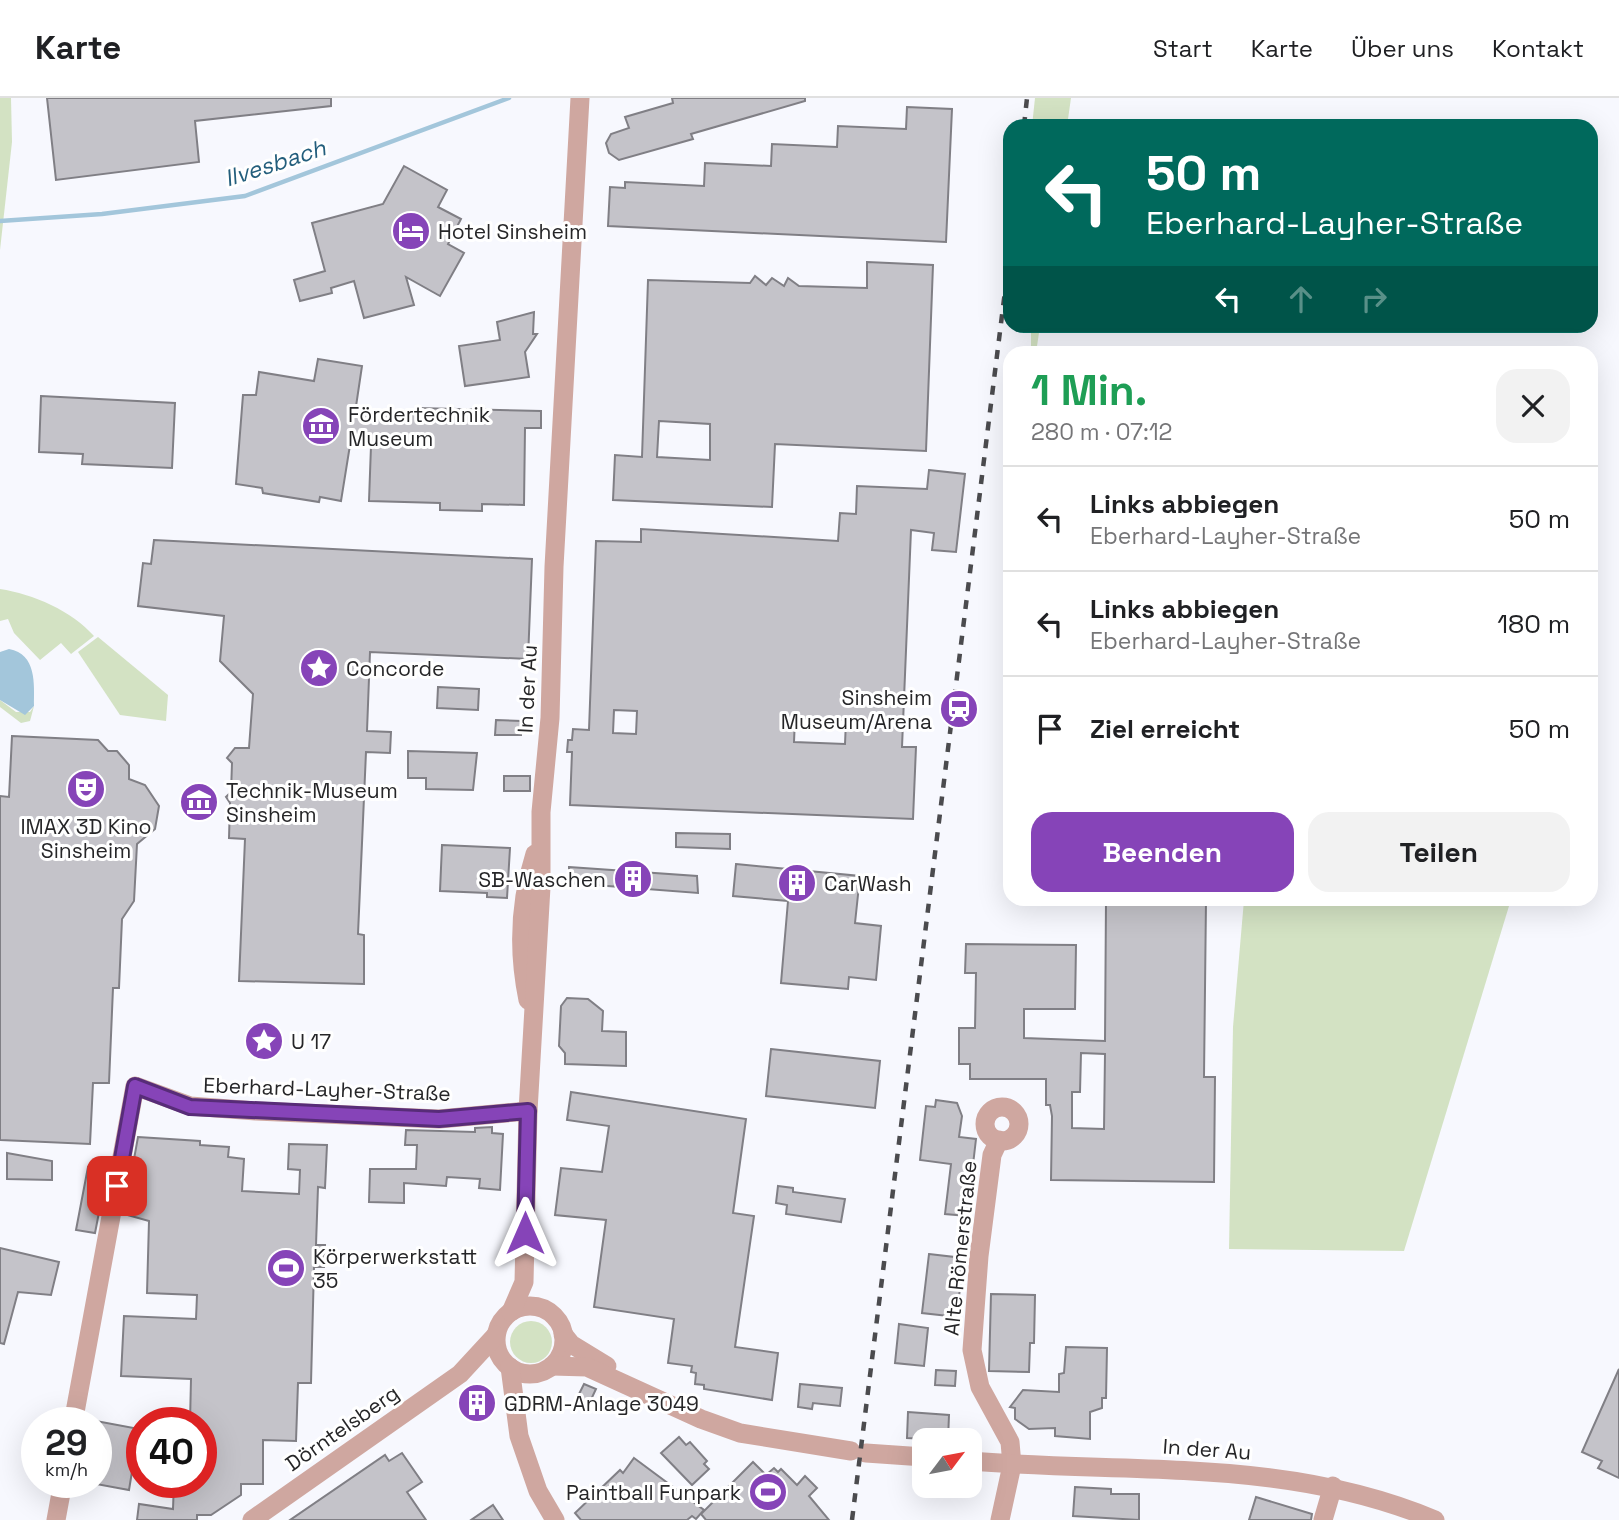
<!DOCTYPE html>
<html lang="de">
<meta charset="utf-8">
<style>
body{margin:0;font-family:"Space Grotesk",sans-serif;background:#f2f2f2;color:#202124;height:100vh;display:flex;flex-direction:column;font-size:26px;white-space:nowrap}
*{box-sizing:border-box;margin:0}
p{font-size:23px;color:#757577}
.icon{flex:none;width:38px;height:38px;fill:none;stroke:currentColor;stroke-width:2;stroke-linecap:round;stroke-linejoin:round}
.map{position:relative;flex:1;overflow:hidden}
.sheet{position:absolute;left:1003px;top:248px;width:595px;height:560px;display:flex;flex-direction:column;background:#fff;border-radius:21px;box-shadow:0 7px 28px #0002}
.sheet>*{flex:none}
.top-card{position:absolute;left:1003px;top:21px;width:595px;height:214px;border-radius:21px;box-shadow:0 7px 28px #0002;background:#00695c;color:#fff;overflow:hidden}
.needle{width:46px;rotate:58deg}
.controls{position:absolute;left:912px;top:1330px;display:grid;gap:14px}
.controls a{display:grid;place-items:center;width:70px;height:70px;border-radius:14px;background:#fff;box-shadow:0 7px 28px #0002;font-size:35px}
.speed{position:absolute;left:21px;top:1309px;display:flex;gap:14px;font-size:35px;font-weight:700;text-align:center}
.speed>*{display:grid;place-content:center;width:91px;height:91px;border-radius:50%;background:#fff;box-shadow:0 7px 28px #0002;line-height:1}
.speed small{font-size:18px;font-weight:400}
.speed .limit{border:10px solid #d22;background:#fff;color:#111}
.pin{position:absolute;display:grid;place-items:center;width:60px;height:60px;color:#fff;margin:-30px;border-radius:14px;box-shadow:0 4px 10px #0006}
.me{position:absolute;width:77px;margin:-38px;rotate:0deg;stroke-linejoin:round;filter:drop-shadow(0 0 5px #0008)}
.turn{display:flex;align-items:center;gap:24px;height:147px;padding:0 28px;font-size:32px}
.turn .icon{width:91px;height:91px;stroke-width:2.5}
.turn b{display:block;font-size:49px;line-height:60px}
.lanes{display:flex;align-items:center;height:66px;padding:0 28px;background:#0003;justify-content:center;gap:35px;direction:ltr}
.lanes .off{opacity:.35}
.round{display:grid;place-items:center;flex:none;width:74px;height:74px;border-radius:21px;background:#f2f2f2}
.summary{display:flex;align-items:center;justify-content:space-between;height:119px;padding:0 28px}
h1{font-size:42px;font-weight:700;line-height:52px;color:#1e9e55}
.cta{display:flex;gap:14px;margin-top:auto;padding:14px 28px}
.cta a{flex:1;height:80px;border-radius:21px;background:#8644b8;color:#fff;font-size:28px;font-weight:700;line-height:80px;text-align:center}
.cta a+a{background:#f2f2f2;color:#202124}
ul{padding:0;list-style:none}
li{display:flex;align-items:center;gap:21px;height:105px;padding:0 28px;border-top:2px solid #e0e0e0}
li div{flex:1}
li b{display:block;font-size:26px}
li em{font-style:normal}
header{display:flex;align-items:center;gap:42px;box-sizing:border-box;height:98px;padding:0 35px;background:#fff;border-bottom:2px solid #e0e0e0}
header strong{font-size:33px}
nav{display:flex;gap:38px;margin-inline-start:auto;font-size:24px}
.map>svg:first-child{display:block}
.green{fill:#d3e2c3}
.water{fill:#a3c6db}
.lines{fill:none;stroke-linecap:round;stroke-linejoin:round}
.stream{stroke:#a3c6db;stroke-width:4.5}
.building{fill:#c4c3c9;stroke:#807f85;stroke-width:2;fill-rule:evenodd}
.minor{stroke:#cfa7a0;stroke-width:19}
.rail{stroke:#4b4b4e;stroke-width:4.5;stroke-dasharray:9 9;stroke-linecap:butt}
.route-casing{stroke:#572c78;stroke-width:18}
.route{stroke:#8644b8;stroke-width:12}
.labels{text-anchor:middle;dominant-baseline:central;stroke-width:6;stroke-linejoin:round;paint-order:stroke}
.poi-label{font-size:21px;fill:#262628;stroke:#fff;text-anchor:start}
.street-label{font-size:21px;fill:#262628;stroke:#fff}
.water-label{font-size:23px;font-style:italic;fill:#235e7c;stroke:#fff}
</style>
<header>
<strong>Karte</strong>
<nav><a>Start</a><a>Karte</a><a>Über uns</a><a>Kontakt</a></nav>
</header>
<div class="map">
<svg width="1619" height="1422" viewBox="0 0 1619 1422">
<rect width="100%" height="100%" fill="#f7f8fe"/>
<g class="green">
<polygon points="0,0 11,0 12,44 0,152"/>
<polygon points="1035,0 1071,0 1067,28 1032,28"/>
<polygon points="1031,228 1040,228 1036,255 1031,255"/>
<path d="M0,491C33,496 72,513 94,538L71,556L61,545L40,562L14,535L8,521L0,523Z"/>
<polygon points="98,539 168,597 166,623 120,617 78,554"/>
<polygon points="0,602 16,614 30,614 34,608 30,623 21,625 0,609"/>
<polygon points="1244,802 1357,802 1509,808 1404,1153 1229,1151 1233,929"/>
<circle cx="531" cy="1244" r="21"/>
</g>
<path class="water" d="M9,551C37,556 34,586 34,608L25,617L0,602V554Z"/>
<g class="lines">
<polyline class="stream" points="0,123 102,116 245,98 509,0"/>
</g>
<g class="building">
<polygon points="47,0 331,0 331,8 195,23 199,64 56,82"/>
<polygon points="672,0 805,0 805,3 691,36 693,41 619,62 609,55 606,45 611,36 629,30 625,19 673,5"/>
<polygon points="907,9 952,11 946,144 608,128 610,89 625,90 625,84 704,88 705,65 771,68 772,46 837,49 838,28 906,31"/>
<polygon points="404,68 447,92 438,109 461,121 448,146 464,155 440,198 406,179 414,207 364,220 354,183 331,190 332,195 300,203 294,182 325,173 312,125 383,106"/>
<path d="M867,164L933,167L926,353L775,346L772,409L613,402L615,357L642,359L648,182L750,185L755,178L766,187L772,180L784,188L788,180L799,188L867,190ZM659,323L710,326V362L657,359Z"/>
<polygon points="534,214 533,236 537,236 525,254 529,279 465,288 459,248 500,242 497,224"/>
<polygon points="318,261 362,268 355,315 417,317 417,310 541,313 541,330 525,330 524,407 482,406 482,413 440,412 440,405 369,403 371,348 350,347 341,403 320,399 319,404 263,395 262,390 236,386 243,297 256,297 259,274 314,283"/>
<polygon points="41,298 175,305 172,370 82,366 83,356 39,354"/>
<path d="M929,372L965,376L956,454L932,452L934,435L911,432L902,649H916L913,721L570,707L572,654H567L568,642H572L573,631L589,632L596,443L641,444V431L838,443L840,415L856,416L857,388L927,391ZM614,612L637,613L636,636L613,635ZM795,620L846,622L845,646L794,644Z"/>
<polygon points="154,442 532,461 528,561 370,554 367,633 391,634 390,655 366,654 358,836 364,837 364,886 239,883 245,741 229,740 230,705 226,699 231,694 232,665 227,660 235,650 249,650 253,596 220,563 224,518 138,508 143,465 151,466"/>
<polygon points="438,589 479,591 478,612 437,610"/>
<polygon points="496,622 521,623 521,637 495,637"/>
<polygon points="12,638 98,642 108,653 117,653 129,667 129,681 145,687 159,708 155,731 137,746 134,803 122,821 119,890 113,890 109,985 93,985 90,1046 0,1042 0,698 9,699"/>
<polygon points="408,653 477,655 473,692 426,691 426,680 408,680"/>
<rect x="504" y="678" width="26" height="15"/>
<polygon points="676,735 730,736 730,751 676,749"/>
<polygon points="442,747 510,750 507,800 487,799 487,795 440,793"/>
<polygon points="736,766 860,778 855,825 881,828 876,882 849,879 848,891 781,885 788,803 733,798"/>
<polygon points="569,769 697,778 698,795 569,785"/>
<path d="M1106,802H1206L1204,979H1215L1214,1084L1051,1082L1052,1018L1050,1007H1046V981H970V966H959V930H975L976,875H965L966,846L1076,847L1075,911H1024V940L1105,943ZM1081,955L1105,956L1104,1031L1072,1030V994H1080Z"/>
<polygon points="567,900 588,901 603,913 602,933 626,934 626,968 565,966 565,955 559,948 561,908"/>
<polygon points="771,951 880,963 875,1010 766,998"/>
<polygon points="571,994 746,1021 733,1115 754,1118 735,1249 778,1255 772,1302 704,1291 704,1287 695,1286 696,1275 691,1274 692,1268 668,1265 674,1221 594,1209 606,1122 555,1117 561,1070 602,1074 609,1028 567,1022"/>
<polygon points="936,1002 957,1005 962,1018 959,1039 976,1041 967,1118 945,1116 951,1066 920,1062 926,1008 935,1009"/>
<polygon points="492,1029 492,1035 503,1036 500,1092 479,1090 480,1081 447,1079 446,1088 404,1085 404,1105 369,1104 370,1071 416,1071 417,1047 405,1047 406,1032 475,1034 475,1030"/>
<polygon points="138,1039 200,1043 200,1047 229,1049 228,1059 244,1061 242,1093 299,1096 300,1072 288,1071 289,1046 327,1047 325,1090 318,1089 316,1147 325,1147 324,1169 314,1169 311,1285 298,1285 296,1343 263,1342 263,1386 241,1386 241,1397 211,1417 197,1417 197,1422 137,1422 139,1406 173,1411 174,1384 201,1384 201,1325 190,1325 191,1281 121,1278 124,1218 196,1221 197,1197 147,1195 149,1123 124,1116"/>
<polygon points="7,1055 52,1063 52,1082 7,1081"/>
<polygon points="88,1069 107,1073 95,1135 76,1132"/>
<polygon points="778,1088 793,1090 793,1094 845,1101 841,1124 786,1116 787,1107 776,1105"/>
<polygon points="0,1150 59,1164 51,1197 18,1194 4,1246 0,1245"/>
<polygon points="929,1156 963,1160 957,1219 922,1215"/>
<polygon points="991,1196 1035,1197 1034,1245 1030,1245 1029,1274 989,1273"/>
<polygon points="899,1226 928,1230 924,1268 895,1265"/>
<polygon points="1066,1249 1107,1250 1106,1300 1102,1300 1102,1310 1090,1314 1090,1341 1055,1338 1055,1330 1029,1331 1015,1321 1015,1310 1010,1309 1023,1292 1059,1294 1059,1276 1064,1275"/>
<polygon points="1619,1271 1619,1380 1598,1370 1602,1363 1582,1354"/>
<polygon points="936,1272 956,1273 955,1288 935,1287"/>
<polygon points="584,1286 596,1291 588,1308 576,1302"/>
<polygon points="800,1286 842,1290 840,1308 813,1305 812,1311 798,1309"/>
<polygon points="908,1314 949,1317 948,1342 907,1340"/>
<polygon points="96,1323 139,1331 129,1392 96,1386"/>
<polygon points="679,1339 686,1347 690,1344 707,1363 704,1366 709,1371 692,1387 661,1355"/>
<polygon points="402,1355 422,1384 407,1394 426,1422 290,1422 385,1357 389,1363"/>
<polygon points="634,1360 704,1412 696,1421 692,1418 687,1422 581,1422 575,1415 620,1372 623,1375"/>
<polygon points="753,1364 766,1377 774,1370 778,1374 781,1371 797,1387 805,1378 817,1390 809,1398 829,1422 706,1422 701,1416"/>
<polygon points="1075,1389 1111,1391 1111,1396 1139,1396 1139,1422 1073,1418"/>
<polygon points="1256,1399 1312,1416 1311,1422 1249,1422"/>
<polygon points="493,1407 503,1422 471,1422"/>
</g>
<g class="lines">
<g class="minor">
<path d="M528,902C518,854 520,803 535,756"/>
<circle cx="1002" cy="1026" r="17"/>
<polyline points="999,1042 992,1057 979,1158 972,1252 980,1289 1010,1344 1012,1367 1000,1422"/>
<circle cx="530" cy="1242" r="34"/>
<polyline points="511,1214 524,1184 528,1013 541,789 541,714 550,620 554,469 580,0"/>
<polyline points="563,1236 571,1246 607,1268"/>
<polyline points="552,1268 587,1269 701,1321 740,1335 851,1353"/>
<polyline points="510,1269 519,1338 538,1393 555,1422"/>
<polyline points="73,1325 135,988 190,1008 256,1013 439,1021 528,1013"/>
<polyline points="866,1355 924,1359"/>
<path d="M970,1363C1127,1376 1286,1359 1435,1422"/>
<polyline points="56,1422 63,1384"/>
<polyline points="252,1422 460,1276 496,1237"/>
<polyline points="1323,1422 1333,1388"/>
</g>
<g class="rail">
<polyline points="1024,28 1027,0"/>
<polyline points="852,1422 1010,153"/>
</g>
</g>
<g class="lines">
<defs>
<polyline id="route" points="117,1088 135,988 190,1009 439,1021 528,1013 525,1135"/>
</defs>
<use href="#route" class="route-casing"/>
<use href="#route" class="route"/>
</g>
<defs>
<symbol id="hotel-disc" viewBox="-11 -11 22 22"><circle r="9.5" fill="#8644b8" stroke="#fff"/><path d="M-6-4.5h1.5V1H6V5H4.5V3h-9V5H-6ZM-4 0a1.8 1.8 0 1 1 3.6 0ZM.5 0V-2.5h3Q6-2.5 6 0Z" fill="#fff"/></symbol>
<symbol id="museum-disc" viewBox="-11 -11 22 22"><circle r="9.5" fill="#8644b8" stroke="#fff"/><path d="M0-6L6-3V-2H-6V-3ZM-5-1h2V3h-2ZM-1-1h2V3h-2ZM3-1h2V3H3ZM-6 4H6V6H-6Z" fill="#fff"/></symbol>
<symbol id="sight-disc" viewBox="-11 -11 22 22"><circle r="9.5" fill="#8644b8" stroke="#fff"/><path d="M0-6L1.8-2.2L6-1.7L2.9 1.2L3.7 5.4L0 3.3L-3.7 5.4L-2.9 1.2L-6-1.7L-1.8-2.2Z" fill="#fff"/></symbol>
<symbol id="station-disc" viewBox="-11 -11 22 22"><circle r="9.5" fill="#8644b8" stroke="#fff"/><path d="M-3-6H3Q5-6 5-4V2Q5 4 3 4L4.5 6H3L1.5 4h-3L-3 6H-4.5L-3 4Q-5 4-5 2V-4Q-5-6-3-6ZM-3.5-4v3h7v-3ZM-3.5 1v1.5H-2V1ZM2 1v1.5H3.5V1Z" fill="#fff"/></symbol>
<symbol id="theatre-disc" viewBox="-11 -11 22 22"><circle r="9.5" fill="#8644b8" stroke="#fff"/><path d="M-5-5.5Q0-4 5-5.5V0Q5 5 0 6Q-5 5-5 0ZM-3.3-2.5H-1v1.5H-3.3ZM1-2.5H3.3v1.5H1ZM-2.8 1Q0 5.5 2.8 1Z" fill="#fff"/></symbol>
<symbol id="building-disc" viewBox="-11 -11 22 22"><circle r="9.5" fill="#8644b8" stroke="#fff"/><path d="M-4-6H4V6H1V3H-1V6H-4ZM-2.5-4.3h1.7v1.8h-1.7ZM.8-4.3h1.7v1.8H.8ZM-2.5-1h1.7V.8h-1.7ZM.8-1h1.7V.8H.8Z" fill="#fff"/></symbol>
<symbol id="stadium-disc" viewBox="-11 -11 22 22"><circle r="9.5" fill="#8644b8" stroke="#fff"/><path d="M0-5a6.5 5 0 1 0 0 10a6.5 5 0 1 0 0-10ZM-3.5-1.8h7v3.6h-7Z" fill="#fff"/></symbol>
</defs>
<g fill-rule="evenodd">
<use href="#hotel-disc" x="389" y="111" width="44" height="44"/>
<use href="#museum-disc" x="299" y="306" width="44" height="44"/>
<use href="#sight-disc" x="297" y="548" width="44" height="44"/>
<use href="#station-disc" x="937" y="589" width="44" height="44"/>
<use href="#theatre-disc" x="64" y="669" width="44" height="44"/>
<use href="#museum-disc" x="177" y="682" width="44" height="44"/>
<use href="#building-disc" x="611" y="759" width="44" height="44"/>
<use href="#building-disc" x="775" y="763" width="44" height="44"/>
<use href="#sight-disc" x="242" y="921" width="44" height="44"/>
<use href="#stadium-disc" x="264" y="1148" width="44" height="44"/>
<use href="#building-disc" x="455" y="1283" width="44" height="44"/>
<use href="#stadium-disc" x="746" y="1372" width="44" height="44"/>
</g>
<g class="labels">
<g class="poi-label">
<text x="438" y="133">Hotel Sinsheim</text>
<text x="348" y="316">Fördertechnik<tspan x="348" dy="24">Museum</tspan></text>
<text x="346" y="570">Concorde</text>
<text x="932" y="599" text-anchor="end">Sinsheim<tspan x="932" dy="24">Museum/Arena</tspan></text>
<text x="226" y="692">Technik-Museum<tspan x="226" dy="24">Sinsheim</tspan></text>
<text x="86" y="728" text-anchor="middle">IMAX 3D Kino<tspan x="86" dy="24">Sinsheim</tspan></text>
<text x="606" y="781" text-anchor="end">SB-Waschen</text>
<text x="824" y="785">CarWash</text>
<text x="291" y="943">U 17</text>
<text x="313" y="1158">Körperwerkstatt<tspan x="313" dy="24">35</tspan></text>
<text x="504" y="1305">GDRM-Anlage 3049</text>
<text x="741" y="1394" text-anchor="end">Paintball Funpark</text>
</g>
<g class="street-label">
<text transform="translate(527 591) rotate(-87)">In der Au</text>
<text transform="translate(327 991) rotate(2)">Eberhard-Layher-Straße</text>
<text transform="translate(960 1150) rotate(-84)">Alte Römerstraße</text>
<text transform="translate(342 1330) rotate(-35)">Dörntelsberg</text>
<text transform="translate(1207 1351) rotate(4)">In der Au</text>
</g>
<g class="water-label">
<text transform="translate(275 65) rotate(-18)">Ilvesbach</text>
</g>
</g>
</svg>
<div class="controls">
<a><svg class="needle" viewBox="-14 -14 28 28"><path d="M0-13l5 13h-10z" fill="#e53935"/><path d="M0 13l5-13h-10z" fill="#757577"/></svg></a>
</div>
<div class="speed"><div>29<small>km/h</small></div><div class="limit">40</div></div>
<div class="pin" style="left:117px;top:1088px;background:#d93025"><svg class="icon" aria-label="arrive" viewBox="0 0 24 24"><path d="M6 21V4h12l-3 4 3 4H6"/></svg></div>
<svg class="me" style="left:525px;top:1135px" viewBox="-20 -20 40 40"><path d="M0-17L14 15 0 8-14 15z" fill="#8644b8" stroke="#fff" stroke-width="4"/></svg>
<div class="top-card">
<div class="turn"><svg class="icon" aria-label="left" viewBox="0 0 24 24"><path d="M17 20v-9H6M10 6l-5 5 5 5"/></svg><div><b>50 m</b>Eberhard-Layher-Straße</div></div>
<div class="lanes"><svg class="icon" aria-label="left" viewBox="0 0 24 24"><path d="M17 20v-9H6M10 6l-5 5 5 5"/></svg><svg class="icon off" aria-label="ahead" viewBox="0 0 24 24"><path d="M12 20V5M6 11l6-6 6 6"/></svg><svg class="icon off" aria-label="right" viewBox="0 0 24 24"><path d="M7 20v-9h11M14 6l5 5-5 5"/></svg></div>
</div>
<section class="sheet">
<div class="summary"><div><h1>1 Min.</h1><p>280 m · 07:12</p></div><a class="round"><svg class="icon" aria-label="close" viewBox="0 0 24 24"><path d="M6 6l12 12M18 6L6 18"/></svg></a></div>
<ul>
<li><svg class="icon" aria-label="left" viewBox="0 0 24 24"><path d="M17 20v-9H6M10 6l-5 5 5 5"/></svg><div><b>Links abbiegen</b><p>Eberhard-Layher-Straße</p></div><em>50 m</em></li>
<li><svg class="icon" aria-label="left" viewBox="0 0 24 24"><path d="M17 20v-9H6M10 6l-5 5 5 5"/></svg><div><b>Links abbiegen</b><p>Eberhard-Layher-Straße</p></div><em>180 m</em></li>
<li><svg class="icon" aria-label="arrive" viewBox="0 0 24 24"><path d="M6 21V4h12l-3 4 3 4H6"/></svg><div><b>Ziel erreicht</b></div><em>50 m</em></li>
</ul>
<div class="cta"><a>Beenden</a><a>Teilen</a></div>
</section>
</div>
